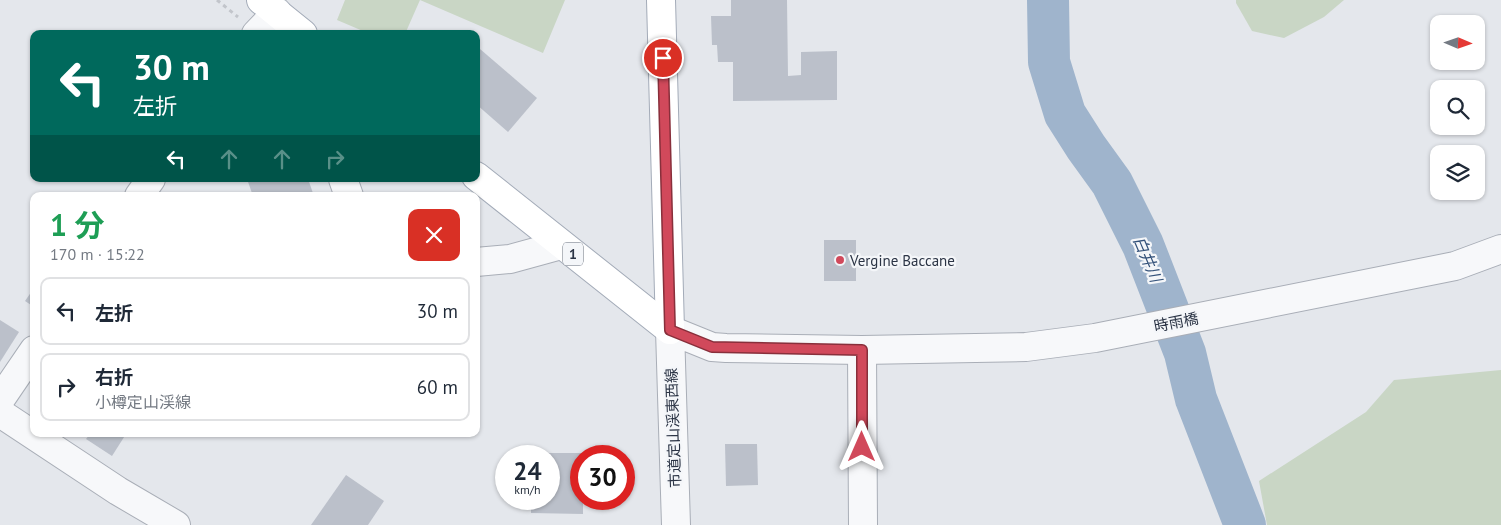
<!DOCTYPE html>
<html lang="ja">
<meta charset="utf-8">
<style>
body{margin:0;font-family:"PT Sans","Noto Sans JP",sans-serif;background:#f6f6f7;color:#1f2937;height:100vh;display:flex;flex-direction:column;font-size:19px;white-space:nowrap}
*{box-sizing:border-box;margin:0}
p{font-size:16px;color:#747a83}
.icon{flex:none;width:28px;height:28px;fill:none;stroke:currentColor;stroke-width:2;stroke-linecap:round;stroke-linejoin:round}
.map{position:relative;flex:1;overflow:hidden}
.side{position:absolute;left:30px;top:192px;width:450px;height:245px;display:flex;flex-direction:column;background:#fff;border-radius:10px;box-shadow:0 1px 4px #0004}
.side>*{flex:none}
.guide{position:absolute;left:30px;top:30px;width:450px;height:152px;border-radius:10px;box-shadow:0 1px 4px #0004;background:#00695c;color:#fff;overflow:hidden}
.needle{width:32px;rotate:92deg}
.fabs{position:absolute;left:1430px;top:15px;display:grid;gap:10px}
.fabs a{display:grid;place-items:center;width:55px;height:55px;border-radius:10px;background:#fff;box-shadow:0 1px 4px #0004;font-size:25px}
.speed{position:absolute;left:495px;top:445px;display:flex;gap:10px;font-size:25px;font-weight:700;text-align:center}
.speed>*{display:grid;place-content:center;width:65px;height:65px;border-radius:50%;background:#fff;box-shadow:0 1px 4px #0004;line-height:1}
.speed small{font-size:12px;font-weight:400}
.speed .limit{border:8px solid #d22;background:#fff;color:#111}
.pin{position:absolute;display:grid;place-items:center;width:42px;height:42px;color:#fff;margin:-21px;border:2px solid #fff;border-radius:50%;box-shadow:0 1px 5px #0007}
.me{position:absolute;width:55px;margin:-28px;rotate:0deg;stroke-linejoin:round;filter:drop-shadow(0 0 4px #0008)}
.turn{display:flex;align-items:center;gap:18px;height:105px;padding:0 20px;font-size:22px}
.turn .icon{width:65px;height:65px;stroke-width:2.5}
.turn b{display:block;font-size:35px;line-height:42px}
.lanes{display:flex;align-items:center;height:48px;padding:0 20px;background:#0003;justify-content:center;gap:25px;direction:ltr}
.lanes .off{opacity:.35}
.round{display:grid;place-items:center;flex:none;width:52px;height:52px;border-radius:10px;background:#f6f6f7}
.summary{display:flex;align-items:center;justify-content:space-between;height:85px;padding:0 20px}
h1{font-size:30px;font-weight:700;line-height:38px;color:#1e9e55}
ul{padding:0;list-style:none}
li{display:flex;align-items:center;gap:15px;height:68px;margin:0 10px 8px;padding:0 10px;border:2px solid #e0e1e3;border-radius:10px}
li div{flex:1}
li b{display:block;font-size:19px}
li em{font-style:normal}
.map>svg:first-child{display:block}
.green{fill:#c9d6c5}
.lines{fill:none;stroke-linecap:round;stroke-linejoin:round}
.river{stroke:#9fb4cc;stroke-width:42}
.building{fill:#bbc0ca}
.minor-casing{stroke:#a9aeb7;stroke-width:30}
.major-casing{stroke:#a3abb8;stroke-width:30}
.path{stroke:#c2c5cb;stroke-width:3;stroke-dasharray:4 4;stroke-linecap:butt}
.minor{stroke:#f7f8fa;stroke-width:28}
.major{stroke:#fff;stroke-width:28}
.route-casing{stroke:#882f3b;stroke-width:12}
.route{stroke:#d1495b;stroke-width:9}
.poi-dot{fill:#d1495b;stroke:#f4f6f9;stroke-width:2}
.labels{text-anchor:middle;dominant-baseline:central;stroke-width:4.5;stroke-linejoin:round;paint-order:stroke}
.shield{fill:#f4f6f9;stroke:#676e7b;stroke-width:1}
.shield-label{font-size:14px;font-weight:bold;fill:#2b3445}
.poi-label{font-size:15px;fill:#2b3445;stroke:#f4f6f9;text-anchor:start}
.street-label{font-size:15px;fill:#2b3445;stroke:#f4f6f9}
.water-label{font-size:16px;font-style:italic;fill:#34527a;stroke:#f4f6f9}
</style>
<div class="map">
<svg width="1501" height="525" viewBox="0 0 1501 525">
<rect width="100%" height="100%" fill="#e4e7ec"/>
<g class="green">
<polygon points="345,0 565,0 543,53 420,0 405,34 370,34 337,20"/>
<polygon points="1236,0 1344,0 1324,17 1284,38 1252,31 1236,3"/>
<polygon points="1501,370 1501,525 1267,525 1259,481 1366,412 1394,380"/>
</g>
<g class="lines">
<polyline class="river" points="1048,0 1049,62 1065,114 1086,147 1112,183 1143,245 1185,353 1196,399 1245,525"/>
</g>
<g class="building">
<polygon points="731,0 787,0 788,76 801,75 801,52 837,51 837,100 733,101 733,62 718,62 717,45 712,45 711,16 731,16"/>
<polygon points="480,49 537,98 508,132 476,104 476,53"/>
<polygon points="247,179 308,179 314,196 253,196"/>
<rect x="824" y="240" width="32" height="41"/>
<polygon points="34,288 34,307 25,301"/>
<polygon points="0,320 19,332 0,362"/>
<polygon points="90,434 126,434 112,456 86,439"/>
<polygon points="725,444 757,444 758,485 726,486"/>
<polygon points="532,453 584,453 584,456 581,456 581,499 583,499 583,514 531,513 531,499 549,499 549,456 532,456"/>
<polygon points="346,475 384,501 368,525 311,525"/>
</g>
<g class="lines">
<defs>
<g id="minor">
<polyline points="256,34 277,12"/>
<polyline points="343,179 349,196"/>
<polyline points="139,196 151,179"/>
<polyline points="476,262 510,259 561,245"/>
<polyline points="862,350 863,525"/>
<polyline points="0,400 34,350"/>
<polyline points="0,413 118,491 176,525"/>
<polyline points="676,525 670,330 712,347 726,348 862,350 1026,347 1095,338 1455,266 1501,249"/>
</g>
<g id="major">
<polyline points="261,0 303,34"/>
<polyline points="661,0 670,330"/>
<polyline points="476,176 670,330"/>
</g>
</defs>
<use href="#minor" class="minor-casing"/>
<use href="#major" class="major-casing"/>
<polyline class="path" points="217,0 238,17"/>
<use href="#minor" class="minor"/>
<use href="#major" class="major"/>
</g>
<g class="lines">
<defs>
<polyline id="route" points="663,58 670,330 712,347 862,350 862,447"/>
</defs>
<use href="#route" class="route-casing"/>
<use href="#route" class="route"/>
</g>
<circle class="poi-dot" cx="840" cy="260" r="5"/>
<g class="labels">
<rect class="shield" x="563" y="242.5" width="20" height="23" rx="4"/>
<g class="shield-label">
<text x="573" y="254">1</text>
</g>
<g class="poi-label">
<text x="850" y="260">Vergine Baccane</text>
</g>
<g class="street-label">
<text transform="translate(1176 322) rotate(-11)">時雨橋</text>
<text transform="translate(673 428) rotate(-92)">市道定山渓東西線</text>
</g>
<g class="water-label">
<text transform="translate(1148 259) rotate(67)">白井川</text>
</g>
</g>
</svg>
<div class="fabs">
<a><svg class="needle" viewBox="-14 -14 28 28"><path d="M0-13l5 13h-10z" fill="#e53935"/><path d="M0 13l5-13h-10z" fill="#747a83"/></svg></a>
<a><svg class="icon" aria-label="search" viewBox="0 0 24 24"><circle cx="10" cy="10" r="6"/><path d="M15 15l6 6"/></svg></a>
<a><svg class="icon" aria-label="layers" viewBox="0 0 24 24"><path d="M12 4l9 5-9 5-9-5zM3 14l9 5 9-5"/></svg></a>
</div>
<div class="speed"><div>24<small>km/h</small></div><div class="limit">30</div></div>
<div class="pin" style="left:663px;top:58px;background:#d93025"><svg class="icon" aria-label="arrive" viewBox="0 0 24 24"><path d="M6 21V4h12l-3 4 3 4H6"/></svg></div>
<svg class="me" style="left:862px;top:447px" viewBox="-20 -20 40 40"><path d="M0-17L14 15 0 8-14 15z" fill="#d1495b" stroke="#fff" stroke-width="4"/></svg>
<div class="guide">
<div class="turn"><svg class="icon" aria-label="left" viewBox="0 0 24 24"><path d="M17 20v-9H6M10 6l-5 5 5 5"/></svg><div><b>30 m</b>左折</div></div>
<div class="lanes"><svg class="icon" aria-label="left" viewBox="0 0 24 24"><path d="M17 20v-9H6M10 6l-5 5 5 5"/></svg><svg class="icon off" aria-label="ahead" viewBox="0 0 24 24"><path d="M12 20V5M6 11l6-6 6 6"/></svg><svg class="icon off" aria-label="ahead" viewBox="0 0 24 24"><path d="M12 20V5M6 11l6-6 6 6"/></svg><svg class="icon off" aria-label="right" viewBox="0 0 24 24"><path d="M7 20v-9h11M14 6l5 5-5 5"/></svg></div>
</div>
<section class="side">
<div class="summary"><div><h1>1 分</h1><p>170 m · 15:22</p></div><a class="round" style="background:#d93025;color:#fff"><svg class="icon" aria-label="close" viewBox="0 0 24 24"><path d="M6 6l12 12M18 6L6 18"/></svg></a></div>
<ul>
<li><svg class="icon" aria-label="left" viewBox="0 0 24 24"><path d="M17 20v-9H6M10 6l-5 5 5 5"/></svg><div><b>左折</b></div><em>30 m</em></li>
<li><svg class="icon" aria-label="right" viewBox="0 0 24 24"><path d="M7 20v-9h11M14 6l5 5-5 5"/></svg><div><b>右折</b><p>小樽定山渓線</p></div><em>60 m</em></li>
</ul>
</section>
</div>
